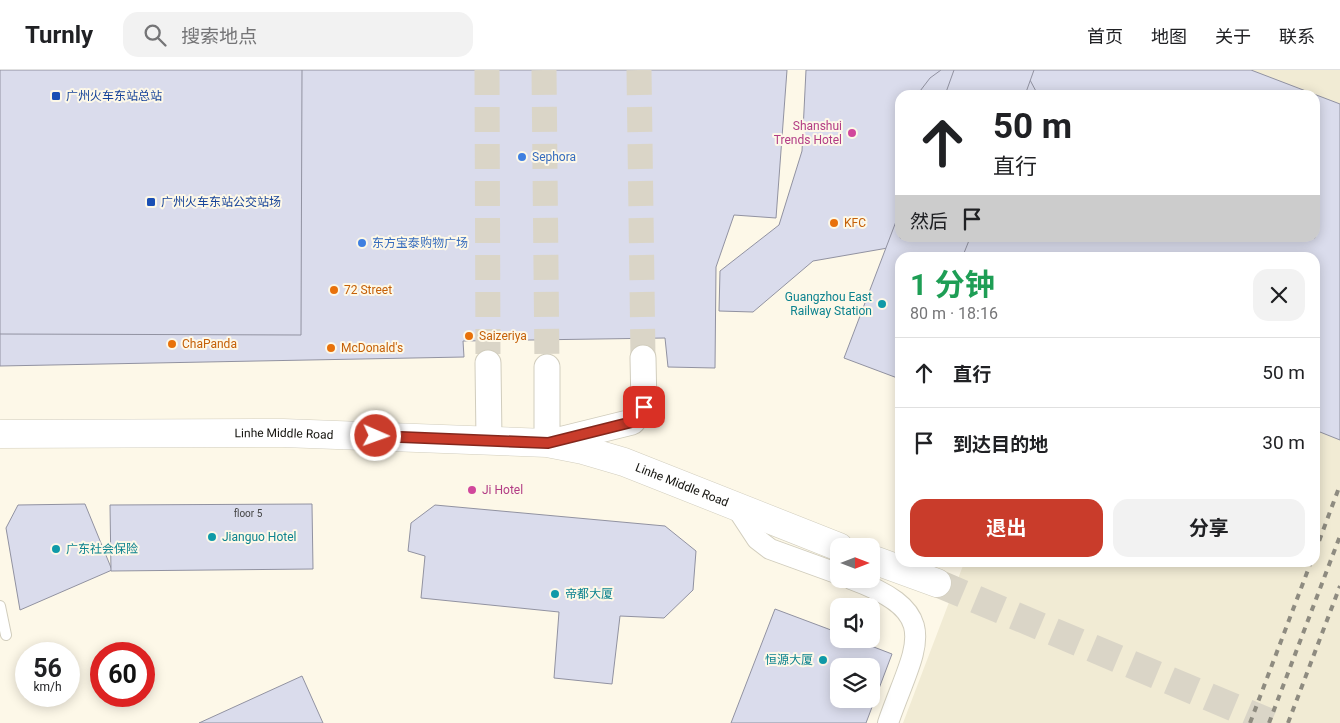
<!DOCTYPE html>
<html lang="zh">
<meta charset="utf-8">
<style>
body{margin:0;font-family:Roboto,"Noto Sans SC",sans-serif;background:#f2f2f2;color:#202124;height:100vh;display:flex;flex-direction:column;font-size:19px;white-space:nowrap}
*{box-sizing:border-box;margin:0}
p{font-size:16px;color:#757577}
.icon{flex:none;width:28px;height:28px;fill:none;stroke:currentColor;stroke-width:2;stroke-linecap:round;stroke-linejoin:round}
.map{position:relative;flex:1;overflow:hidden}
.sheet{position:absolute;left:895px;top:182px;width:425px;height:315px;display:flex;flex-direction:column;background:#fff;border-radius:15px;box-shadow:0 2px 12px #0003}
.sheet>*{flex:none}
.top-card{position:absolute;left:895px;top:20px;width:425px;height:152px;border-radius:15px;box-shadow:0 2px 12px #0003;background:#fff;color:#202124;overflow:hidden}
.needle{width:32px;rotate:90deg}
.controls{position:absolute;left:830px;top:468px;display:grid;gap:10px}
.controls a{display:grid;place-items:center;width:50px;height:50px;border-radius:10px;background:#fff;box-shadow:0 2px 12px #0003;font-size:25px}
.speed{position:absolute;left:15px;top:572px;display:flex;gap:10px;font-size:25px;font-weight:700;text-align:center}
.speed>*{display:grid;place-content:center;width:65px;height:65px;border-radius:50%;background:#fff;box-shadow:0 2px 12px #0003;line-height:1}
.speed small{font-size:12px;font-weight:400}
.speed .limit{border:8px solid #d22;background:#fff;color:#111}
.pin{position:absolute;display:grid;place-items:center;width:42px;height:42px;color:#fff;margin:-21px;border-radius:10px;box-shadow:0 2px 8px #0006}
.me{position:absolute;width:55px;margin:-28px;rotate:92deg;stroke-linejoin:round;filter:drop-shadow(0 0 4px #0008)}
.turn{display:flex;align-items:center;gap:18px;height:105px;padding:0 15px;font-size:22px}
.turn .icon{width:65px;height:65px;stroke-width:2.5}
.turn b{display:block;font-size:35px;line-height:42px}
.then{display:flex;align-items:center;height:48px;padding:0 15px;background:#0003;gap:10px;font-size:19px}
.round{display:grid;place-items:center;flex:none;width:52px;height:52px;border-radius:15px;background:#f2f2f2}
.summary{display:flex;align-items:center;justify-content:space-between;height:85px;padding:0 15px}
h1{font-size:30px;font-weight:700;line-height:38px;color:#1e9e55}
.action{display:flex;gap:10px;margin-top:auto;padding:10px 15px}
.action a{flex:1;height:58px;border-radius:15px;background:#c93c2b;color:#fff;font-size:20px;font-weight:700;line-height:58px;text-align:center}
.action a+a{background:#f2f2f2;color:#202124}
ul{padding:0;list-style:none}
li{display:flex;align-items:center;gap:15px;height:70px;padding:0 15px;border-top:1px solid #e0e0e0}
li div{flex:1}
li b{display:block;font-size:19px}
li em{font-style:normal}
header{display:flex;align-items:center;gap:30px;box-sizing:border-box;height:70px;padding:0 25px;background:#fff;border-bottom:1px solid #e0e0e0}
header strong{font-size:24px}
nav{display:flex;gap:28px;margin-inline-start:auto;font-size:18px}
.search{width:350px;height:45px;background:#f2f2f2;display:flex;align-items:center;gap:12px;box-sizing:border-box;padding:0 18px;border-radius:15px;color:#757577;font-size:19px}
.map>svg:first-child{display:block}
.built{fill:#f1ebd4}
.building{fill:#dadcec;stroke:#9192a1;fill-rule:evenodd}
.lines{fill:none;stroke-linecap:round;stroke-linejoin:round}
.tertiary-tunnel{stroke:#dad5c7;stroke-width:25;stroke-dasharray:25 12;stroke-linecap:butt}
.primary-tunnel{stroke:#dad5c7;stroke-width:28;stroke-dasharray:28 14;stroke-linecap:butt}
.service-casing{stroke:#d1cdbd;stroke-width:12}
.minor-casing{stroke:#d1cdbd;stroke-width:22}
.tertiary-casing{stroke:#d1cdbd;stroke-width:27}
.primary-casing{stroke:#d1cdbd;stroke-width:29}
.service{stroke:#fff;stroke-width:10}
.minor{stroke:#fff;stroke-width:20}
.tertiary{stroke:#fff;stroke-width:25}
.primary{stroke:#fff;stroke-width:28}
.rail{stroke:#8e8b80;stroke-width:4;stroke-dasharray:6 6;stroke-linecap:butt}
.route-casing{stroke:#83271c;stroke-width:12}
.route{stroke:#c93c2b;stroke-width:9}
.transit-dot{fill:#1a4fb4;stroke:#fdf8e8;stroke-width:2}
.hotel-dot{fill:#d1479c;stroke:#fdf8e8;stroke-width:2}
.shop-dot{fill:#3f7fe0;stroke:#fdf8e8;stroke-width:2}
.food-dot{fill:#e8710a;stroke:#fdf8e8;stroke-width:2}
.culture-dot{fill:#0f9aa8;stroke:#fdf8e8;stroke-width:2}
.labels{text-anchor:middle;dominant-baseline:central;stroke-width:4;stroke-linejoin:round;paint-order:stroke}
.number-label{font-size:10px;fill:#444}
.transit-label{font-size:12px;fill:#164399;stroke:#fdf8e8;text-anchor:start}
.hotel-label{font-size:12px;fill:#b23c85;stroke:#fdf8e8;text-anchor:end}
.shop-label{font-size:12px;fill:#366cbe;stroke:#fdf8e8;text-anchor:start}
.food-label{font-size:12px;fill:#c56008;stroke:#fdf8e8;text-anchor:start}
.culture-label{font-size:12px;fill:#0d838f;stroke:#fdf8e8;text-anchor:start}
.street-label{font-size:12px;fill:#12110c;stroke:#fdf8e8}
</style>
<header>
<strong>Turnly</strong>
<div class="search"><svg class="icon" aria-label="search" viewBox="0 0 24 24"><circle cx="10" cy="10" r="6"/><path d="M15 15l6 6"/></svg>搜索地点</div>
<nav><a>首页</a><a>地图</a><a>关于</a><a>联系</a></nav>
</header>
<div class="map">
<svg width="1340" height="653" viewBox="0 0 1340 653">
<rect width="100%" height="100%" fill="#fdf8e8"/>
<polygon class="built" points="1153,0 1340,0 1340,653 903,653 964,493 1315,492 1315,188 1081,187 1089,168 1315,168 1315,25"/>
<g class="building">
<polygon points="0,0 787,0 776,148 734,145 716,197 715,298 668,297 665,268 463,271 464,287 0,296"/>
<polygon points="0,0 302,0 301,265 0,264"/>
<path d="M806,0H1251L1340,34V370L1315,360V188H911L905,175L813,191L753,242L719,241L720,201L779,155L802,81ZM900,25H1315V168H900Z"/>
<polygon points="941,0 1016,0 1030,10 1038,25 917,25 930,8"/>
<polygon points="954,0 1034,0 1025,25 945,25"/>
<polygon points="900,141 900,168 970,168 962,188 900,188 900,309 844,288"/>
<polygon points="85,434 112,500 20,540 6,458 18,435"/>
<polygon points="312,434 313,499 111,501 110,435"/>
<polygon points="435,435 665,456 696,481 693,520 664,548 620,546 612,614 554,608 559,542 421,528 425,486 408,481 411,453"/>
<path d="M775,539L839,563V569H853L892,584L866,653H731ZM839,596H871V629H839Z"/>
<polygon points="302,606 323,653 199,653"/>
</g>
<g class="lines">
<g class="tertiary-tunnel">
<polyline points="487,0 488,293"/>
<polyline points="544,0 547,297"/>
<polyline points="639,0 643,288"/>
</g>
<polyline class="primary-tunnel" points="937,513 1271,653"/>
<defs>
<polyline id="service" points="0,536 6,565"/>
<g id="minor">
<polyline points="736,437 757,469 770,479 839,504"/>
<path d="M851,509C947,544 914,577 888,653"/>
</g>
<g id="tertiary">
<polyline points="488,293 489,370"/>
<polyline points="547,297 547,373 632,352 644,337 643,288"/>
</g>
<g id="primary">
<path id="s1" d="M0,364L283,363L547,373L583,380L624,392L839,477"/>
<polyline points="871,489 937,513"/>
</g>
</defs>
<use href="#service" class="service-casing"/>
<use href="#minor" class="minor-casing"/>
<use href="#tertiary" class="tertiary-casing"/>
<use href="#primary" class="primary-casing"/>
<use href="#service" class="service"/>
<use href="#minor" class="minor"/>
<use href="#tertiary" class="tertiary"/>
<use href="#primary" class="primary"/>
<g class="rail">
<polyline points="1315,482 1340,415"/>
<polyline points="1250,653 1311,492"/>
<polyline points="1269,653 1340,466"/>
<polyline points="1288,653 1340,516"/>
</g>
</g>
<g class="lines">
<defs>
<polyline id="route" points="376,366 548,373 632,352 644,337"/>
</defs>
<use href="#route" class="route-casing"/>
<use href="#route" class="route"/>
</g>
<g class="transit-dot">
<rect x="51" y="21" width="10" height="10" rx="2.5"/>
<rect x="146" y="127" width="10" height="10" rx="2.5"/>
</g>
<g class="hotel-dot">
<circle cx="852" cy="63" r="5"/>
<circle cx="472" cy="420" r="5"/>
</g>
<g class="shop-dot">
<circle cx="522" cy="87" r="5"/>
<circle cx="362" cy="173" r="5"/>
</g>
<g class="food-dot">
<circle cx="834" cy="153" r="5"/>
<circle cx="334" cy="220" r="5"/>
<circle cx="469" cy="266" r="5"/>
<circle cx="172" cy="274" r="5"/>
<circle cx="331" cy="278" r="5"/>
</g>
<g class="culture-dot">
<circle cx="882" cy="234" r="5"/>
<circle cx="212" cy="467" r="5"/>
<circle cx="56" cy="479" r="5"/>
<circle cx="555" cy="524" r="5"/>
<circle cx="823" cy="590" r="5"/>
</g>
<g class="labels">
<g class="number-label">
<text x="248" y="443">floor 5</text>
</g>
<g class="transit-label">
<text x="66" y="26">广州火车东站总站</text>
<text x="161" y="132">广州火车东站公交站场</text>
</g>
<g class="hotel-label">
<text x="842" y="56">Shanshui<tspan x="842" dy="14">Trends Hotel</tspan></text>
<text x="482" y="420" text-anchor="start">Ji Hotel</text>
</g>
<g class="shop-label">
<text x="532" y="87">Sephora</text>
<text x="372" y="173">东方宝泰购物广场</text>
</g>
<g class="food-label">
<text x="844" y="153">KFC</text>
<text x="344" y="220">72 Street</text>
<text x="479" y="266">Saizeriya</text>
<text x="182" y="274">ChaPanda</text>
<text x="341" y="278">McDonald's</text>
</g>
<g class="culture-label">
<text x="872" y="227" text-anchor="end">Guangzhou East<tspan x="872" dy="14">Railway Station</tspan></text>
<text x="222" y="467">Jianguo Hotel</text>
<text x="66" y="479">广东社会保险</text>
<text x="565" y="524">帝都大厦</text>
<text x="813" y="590" text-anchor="end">恒源大厦</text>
</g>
<g class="street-label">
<text stroke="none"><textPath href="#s1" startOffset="284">Linhe Middle Road</textPath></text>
<text stroke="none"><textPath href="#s1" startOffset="689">Linhe Middle Road</textPath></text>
</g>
</g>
</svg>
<div class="controls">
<a><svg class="needle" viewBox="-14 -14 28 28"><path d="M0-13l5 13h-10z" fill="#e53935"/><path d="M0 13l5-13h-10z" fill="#757577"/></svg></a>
<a><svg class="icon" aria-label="sound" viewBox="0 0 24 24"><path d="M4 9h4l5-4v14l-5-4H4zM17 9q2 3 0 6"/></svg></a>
<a><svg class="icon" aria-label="layers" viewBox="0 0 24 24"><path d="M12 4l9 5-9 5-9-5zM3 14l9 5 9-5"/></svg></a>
</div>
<div class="speed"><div>56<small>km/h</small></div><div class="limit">60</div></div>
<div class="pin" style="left:644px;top:337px;background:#d93025"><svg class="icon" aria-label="arrive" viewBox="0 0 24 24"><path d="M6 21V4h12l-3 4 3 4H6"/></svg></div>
<svg class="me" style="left:376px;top:366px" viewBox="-20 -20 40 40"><circle r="17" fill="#c93c2b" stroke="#fff" stroke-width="3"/><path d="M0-11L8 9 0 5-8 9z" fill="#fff"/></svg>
<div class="top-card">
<div class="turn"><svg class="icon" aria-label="ahead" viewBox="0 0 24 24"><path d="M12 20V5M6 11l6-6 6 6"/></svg><div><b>50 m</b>直行</div></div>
<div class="then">然后<svg class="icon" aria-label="arrive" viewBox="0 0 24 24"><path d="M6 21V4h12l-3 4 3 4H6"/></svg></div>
</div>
<section class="sheet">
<div class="summary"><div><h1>1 分钟</h1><p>80 m · 18:16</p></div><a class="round"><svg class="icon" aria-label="close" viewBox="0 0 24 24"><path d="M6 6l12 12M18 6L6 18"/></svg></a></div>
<ul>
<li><svg class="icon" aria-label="ahead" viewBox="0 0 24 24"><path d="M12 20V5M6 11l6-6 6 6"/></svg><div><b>直行</b></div><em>50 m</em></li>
<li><svg class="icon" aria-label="arrive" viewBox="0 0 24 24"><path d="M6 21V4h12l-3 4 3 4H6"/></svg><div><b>到达目的地</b></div><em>30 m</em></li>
</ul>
<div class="action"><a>退出</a><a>分享</a></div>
</section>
</div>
